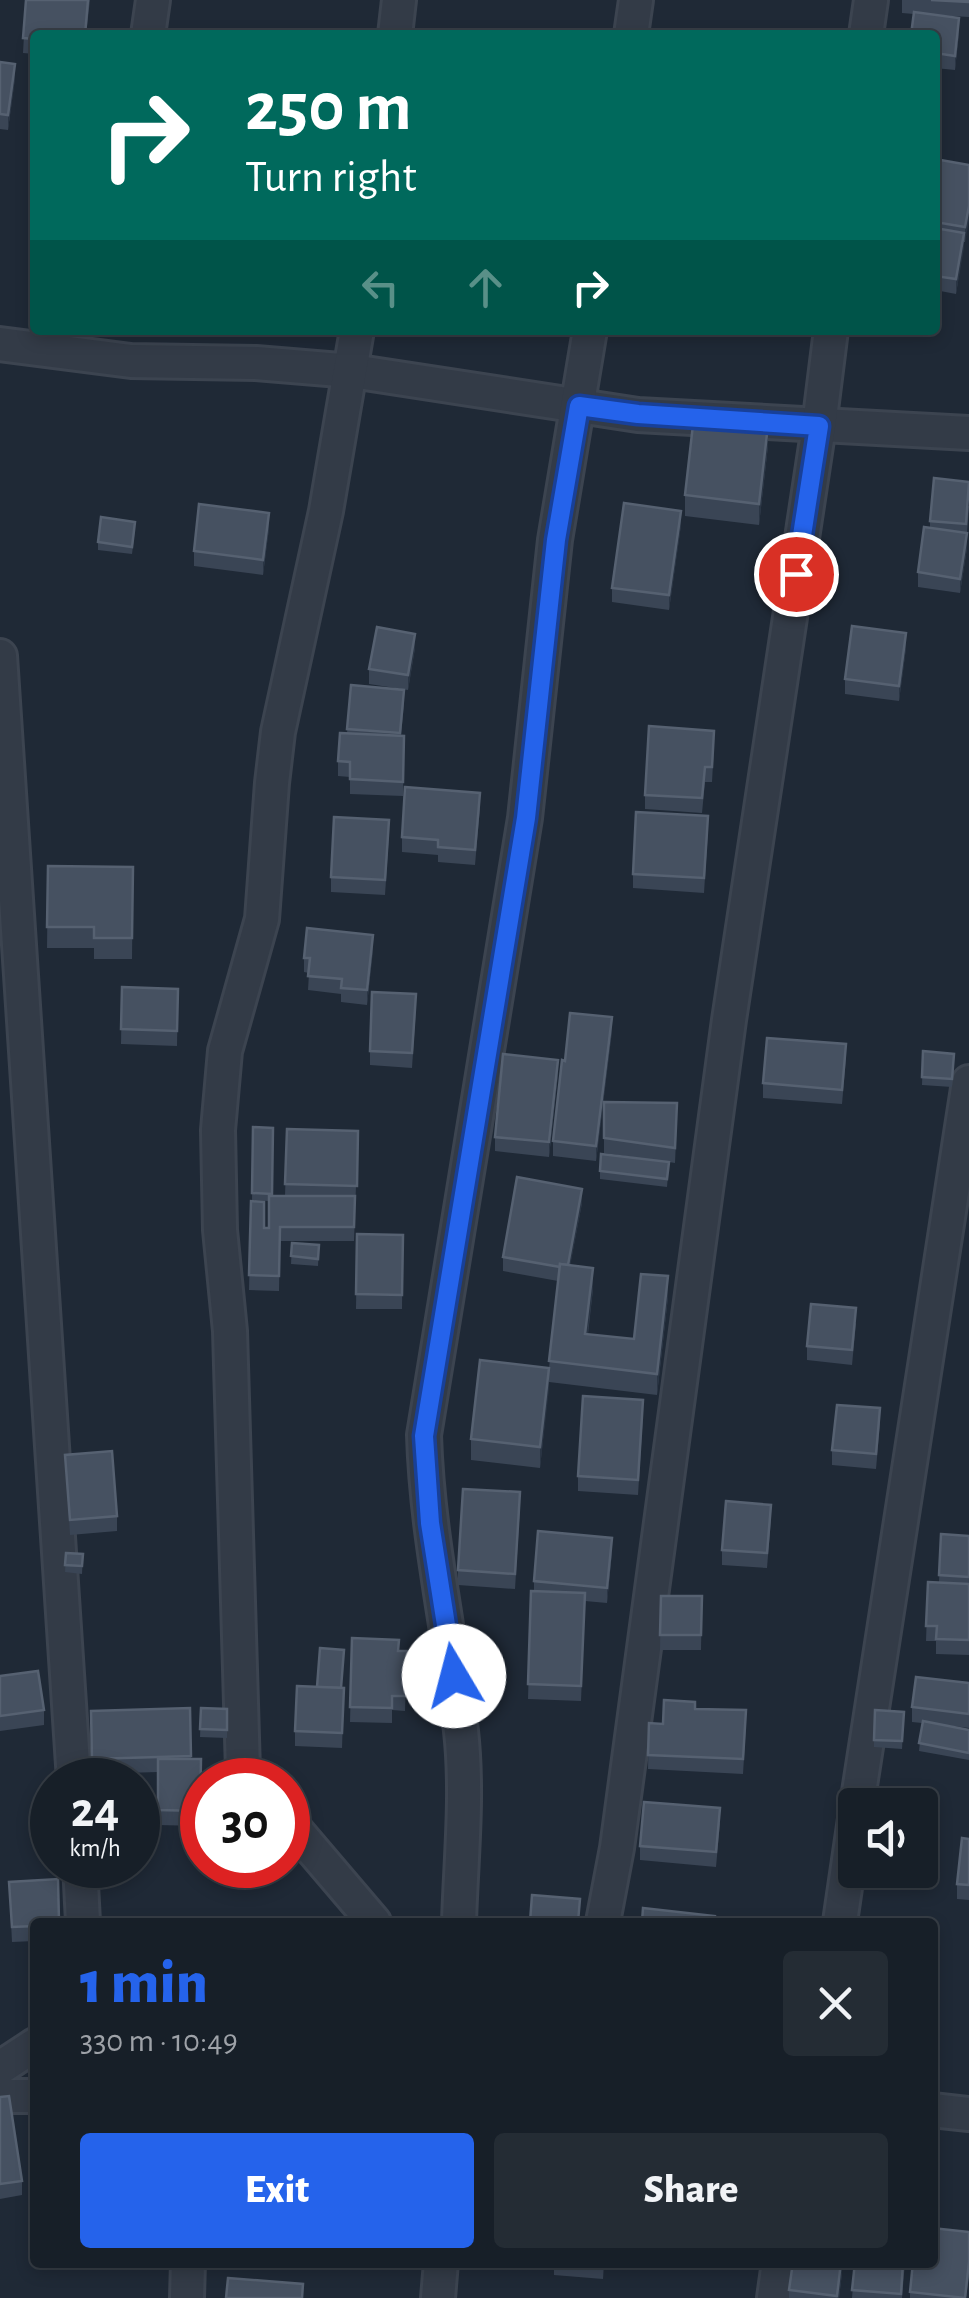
<!DOCTYPE html>
<meta charset="utf-8">
<style>
body{margin:0;font-family:"Alegreya Sans",sans-serif;background:#242c34;color:#f1f3f6;height:100vh;display:flex;flex-direction:column;font-size:38px;white-space:nowrap}
*{box-sizing:border-box;margin:0}
p{font-size:32px;color:#9ea2a8}
.icon{flex:none;width:55px;height:55px;fill:none;stroke:currentColor;stroke-width:2;stroke-linecap:round;stroke-linejoin:round}
.map{position:relative;flex:1;overflow:hidden}
.sheet{position:absolute;left:30px;top:1918px;width:908px;height:350px;display:flex;flex-direction:column;background:#171f28;border-radius:10px;box-shadow:0 5px 15px #0003,0 0 0 2px #363d45}
.sheet>*{flex:none}
.guide{position:absolute;left:30px;top:30px;width:910px;height:305px;border-radius:10px;box-shadow:0 5px 15px #0003,0 0 0 2px #363d45;background:#00695c;color:#fff;overflow:hidden}
.fabs{position:absolute;left:838px;top:1788px;display:grid;gap:20px}
.fabs a{display:grid;place-items:center;width:100px;height:100px;border-radius:10px;background:#171f28;box-shadow:0 5px 15px #0003,0 0 0 2px #363d45;font-size:50px}
.speed{position:absolute;left:30px;top:1758px;display:flex;gap:20px;font-size:50px;font-weight:700;text-align:center}
.speed>*{display:grid;place-content:center;width:130px;height:130px;border-radius:50%;background:#171f28;box-shadow:0 5px 15px #0003,0 0 0 2px #363d45;line-height:1}
.speed small{font-size:25px;font-weight:400}
.speed .limit{border:15px solid #d22;background:#fff;color:#111}
.pin{position:absolute;display:grid;place-items:center;width:85px;height:85px;color:#fff;margin:-42px;border:5px solid #fff;border-radius:50%;box-shadow:0 2px 10px #0007}
.me{position:absolute;width:110px;margin:-55px;rotate:352deg;stroke-linejoin:round;filter:drop-shadow(0 0 8px #0008)}
.turn{display:flex;align-items:center;gap:35px;height:210px;padding:0 50px;font-size:45px}
.turn .icon{width:130px;height:130px;stroke-width:2.5}
.turn b{display:block;font-size:70px;line-height:85px}
.lanes{display:flex;align-items:center;height:95px;padding:0 50px;background:#0003;justify-content:center;gap:50px;direction:ltr}
.lanes .off{opacity:.35}
.round{display:grid;place-items:center;flex:none;width:105px;height:105px;border-radius:10px;background:#242c34}
.overview{display:flex;align-items:center;justify-content:space-between;height:170px;padding:0 50px}
h1{font-size:60px;font-weight:800;line-height:75px;color:#2563eb}
.action{display:flex;gap:20px;margin-top:auto;padding:20px 50px}
.action a{flex:1;height:115px;border-radius:10px;background:#2563eb;color:#fff;font-size:40px;font-weight:800;line-height:115px;text-align:center}
.action a+a{background:#242c34;color:#f1f3f6}
.map>svg:first-child{display:block}
.lines{fill:none;stroke-linecap:round;stroke-linejoin:round}
.street-casing{stroke:#3c4450;stroke-width:38}
.street{stroke:#333b47;stroke-width:32}
.wall{fill:#3a4555}
.shaded-wall{fill:#2a3544}
.building{fill:#465161;stroke:#566171;stroke-width:2.5}
.route-casing{stroke:#184099;stroke-width:25}
.route{stroke:#2563eb;stroke-width:18}
</style>
<div class="map">
<svg width="969" height="2298" viewBox="0 0 969 2298">
<rect width="100%" height="100%" fill="#1f2936"/>
<g class="lines">
<defs>
<g id="street">
<polyline points="148,35 153,0"/>
<polyline points="395,35 399,0"/>
<polyline points="631,35 636,0"/>
<polyline points="866,35 871,0"/>
<polyline points="0,344 131,361 256,363 352,371 638,415 969,433"/>
<polyline points="0,656 74,1780"/>
<polyline points="251,1780 243,1771 230,1331 220,1230 218,1130 225,1051 262,919 272,783 278,732 326,511 357,330"/>
<polyline points="857,1805 969,1082"/>
<polyline points="288,1821 374,1922"/>
<polyline points="80,1865 83,1922"/>
<path d="M459,1922C461,1859 468,1794 461,1731C450,1632 427,1535 424,1435L525,818L555,540L590,330"/>
<polyline points="603,1922 617,1848 729,1020 819,426 831,330"/>
<polyline points="840,1922 855,1819"/>
<polyline points="0,2068 35,2045"/>
<polyline points="0,2096 35,2096"/>
<polyline points="932,2110 969,2114"/>
<polyline points="187,2298 188,2262"/>
<polyline points="438,2298 441,2262"/>
<polyline points="774,2298 779,2262"/>
</g>
</defs>
<use href="#street" class="street-casing"/>
<use href="#street" class="street"/>
</g>
<g class="wall">
<polygon points="26,0 90,0 86,35 35,35 35,54 23,53"/>
<polygon points="902,0 969,0 969,17 934,15 959,33 955,70 935,68 935,35 914,14 902,13"/>
<polygon points="0,62 15,78 8,130 0,129"/>
<polygon points="935,159 969,165 965,242 964,242 956,294 935,290"/>
<polygon points="768,446 759,525 685,516 685,495"/>
<polygon points="969,506 967,533 967,548 960,593 918,587 918,572 930,528 930,521"/>
<polygon points="681,525 669,610 612,602 612,588"/>
<polygon points="269,528 263,575 194,566 194,551"/>
<polygon points="135,529 132,554 98,550 98,542"/>
<polygon points="415,648 408,690 369,684 369,669"/>
<polygon points="906,648 899,701 845,694 845,679"/>
<polygon points="351,685 404,704 401,736 404,736 403,796 350,794 350,777 338,776 338,761 347,733"/>
<polygon points="714,746 712,782 705,782 702,813 645,809 645,795"/>
<polygon points="480,808 475,865 438,862 438,855 402,852 402,837"/>
<polygon points="708,831 704,893 633,888 633,874"/>
<polygon points="389,835 385,895 331,892 331,877"/>
<polygon points="48,866 133,867 132,959 94,959 94,948 47,948"/>
<polygon points="373,950 367,1005 341,1002 341,994 308,990 309,973 304,972 304,958"/>
<polygon points="122,987 178,989 177,1046 121,1044"/>
<polygon points="416,1008 412,1068 370,1065 370,1051"/>
<polygon points="612,1031 596,1161 553,1156 553,1141 565,1061"/>
<polygon points="923,1051 954,1054 952,1087 922,1085"/>
<polygon points="846,1058 842,1104 763,1098 763,1083"/>
<polygon points="558,1074 549,1157 495,1151 495,1137"/>
<polygon points="604,1102 677,1118 675,1163 669,1162 667,1187 600,1179 600,1171 667,1162 604,1153"/>
<polygon points="253,1127 273,1128 272,1196 285,1196 287,1129 358,1131 354,1241 280,1241 279,1291 249,1290 251,1201 264,1228 269,1228 269,1201 252,1200"/>
<polygon points="582,1203 570,1265 593,1289 588,1334 634,1339 668,1297 657,1395 549,1382 540,1468 471,1460 471,1439 549,1368 558,1281 503,1271 503,1257"/>
<polygon points="357,1234 403,1235 402,1309 356,1309"/>
<polygon points="292,1243 319,1245 318,1266 291,1264"/>
<polygon points="856,1323 852,1365 807,1360 807,1346"/>
<polygon points="643,1415 638,1495 578,1491 578,1476"/>
<polygon points="880,1423 876,1469 832,1465 832,1450"/>
<polygon points="65,1455 117,1516 117,1531 70,1535"/>
<polygon points="520,1507 515,1589 458,1585 458,1570"/>
<polygon points="771,1519 767,1568 722,1565 722,1550"/>
<polygon points="941,1534 969,1536 969,1655 936,1654 936,1641 926,1641 928,1582 939,1582"/>
<polygon points="612,1552 607,1603 585,1601 581,1701 528,1699 531,1591 534,1591 534,1581"/>
<polygon points="66,1553 83,1554 82,1574 65,1572"/>
<polygon points="661,1596 702,1596 701,1650 660,1650"/>
<polygon points="352,1638 398,1651 407,1651 405,1711 392,1710 392,1723 350,1722"/>
<polygon points="0,1676 44,1710 44,1725 0,1731"/>
<polygon points="969,1683 969,1728 945,1725 969,1730 969,1760 919,1751 922,1723 912,1722 912,1707"/>
<polygon points="317,1687 344,1688 342,1748 295,1746 295,1731"/>
<polygon points="201,1708 227,1709 227,1738 200,1737"/>
<polygon points="695,1709 746,1725 743,1774 648,1769 649,1723 663,1724"/>
<polygon points="91,1711 191,1756 191,1759 201,1759 200,1826 158,1825 158,1772 92,1774"/>
<polygon points="904,1712 902,1749 874,1747 874,1740"/>
<polygon points="720,1823 716,1867 640,1860 640,1846"/>
<polygon points="969,1839 969,1900 957,1899 957,1884"/>
<polygon points="9,1882 35,1922 35,1941 12,1942"/>
<polygon points="0,2097 22,2181 22,2195 0,2199"/>
<polygon points="969,2232 969,2277 966,2298 910,2298 910,2292"/>
<polygon points="554,2262 604,2262 603,2279 554,2275"/>
<polygon points="855,2262 905,2262 902,2298 852,2298"/>
<polygon points="842,2273 839,2298 789,2298 789,2290"/>
</g>
<g class="shaded-wall">
<polygon points="959,18 959,33 955,70 955,56"/>
<polygon points="15,64 15,78 8,130 8,115"/>
<polygon points="969,206 969,221 965,242 965,227"/>
<polygon points="964,233 964,248 956,294 956,279"/>
<polygon points="768,425 768,446 759,525 759,504"/>
<polygon points="681,511 681,525 669,610 669,595"/>
<polygon points="269,513 269,528 263,575 263,560"/>
<polygon points="967,533 967,548 960,593 960,579"/>
<polygon points="906,633 906,648 899,701 899,686"/>
<polygon points="415,634 415,648 408,690 408,675"/>
<polygon points="373,935 373,950 367,1005 367,990"/>
<polygon points="612,1017 612,1031 596,1161 596,1146"/>
<polygon points="558,1060 558,1074 549,1157 549,1142"/>
<polygon points="582,1189 582,1203 567,1283 567,1268"/>
<polygon points="593,1268 593,1289 585,1355 585,1334"/>
<polygon points="668,1276 668,1297 657,1395 657,1374"/>
<polygon points="549,1368 549,1389 540,1468 540,1447"/>
<polygon points="612,1538 612,1552 607,1603 607,1588"/>
<polygon points="841,2262 842,2273 839,2298 837,2298"/>
</g>
<g class="building">
<polygon points="26,0 88,0 85,35 35,35 35,39 23,38"/>
<polygon points="931,0 969,0 969,2"/>
<polygon points="914,12 959,18 955,56 935,53 935,35 911,35"/>
<polygon points="0,62 15,64 8,115 0,114"/>
<polygon points="935,159 969,165 969,206 965,227 935,222"/>
<polygon points="935,228 964,233 956,279 935,276"/>
<polygon points="694,416 768,425 759,504 685,495"/>
<polygon points="934,478 969,482 966,524 930,521"/>
<polygon points="624,503 681,511 669,595 612,588"/>
<polygon points="199,504 269,513 263,560 194,551"/>
<polygon points="101,517 135,522 132,547 98,542"/>
<polygon points="924,527 967,533 960,579 918,572"/>
<polygon points="852,626 906,633 899,686 845,679"/>
<polygon points="377,627 415,634 408,675 369,669"/>
<polygon points="351,685 404,690 400,733 347,729"/>
<polygon points="649,726 714,731 712,767 705,767 702,798 645,795"/>
<polygon points="340,733 404,736 403,782 350,779 350,762 338,761"/>
<polygon points="405,787 480,793 475,850 438,847 438,840 402,837"/>
<polygon points="636,812 708,816 704,878 633,874"/>
<polygon points="334,817 389,820 385,880 331,877"/>
<polygon points="48,866 133,867 132,938 94,938 94,927 47,927"/>
<polygon points="307,928 373,935 367,990 341,988 342,979 308,976 310,958 304,958"/>
<polygon points="122,987 178,989 177,1031 121,1029"/>
<polygon points="372,992 416,994 412,1053 370,1051"/>
<polygon points="570,1013 612,1017 596,1146 553,1141 562,1060 565,1061"/>
<polygon points="767,1038 846,1044 842,1090 763,1083"/>
<polygon points="923,1051 954,1054 952,1079 922,1077"/>
<polygon points="503,1054 558,1060 549,1142 495,1137"/>
<polygon points="604,1102 677,1103 675,1148 604,1138"/>
<polygon points="253,1127 273,1128 272,1194 252,1193"/>
<polygon points="287,1129 358,1131 357,1186 285,1184"/>
<polygon points="601,1154 669,1162 667,1179 600,1171"/>
<polygon points="517,1177 582,1189 568,1265 560,1264 560,1267 503,1257"/>
<polygon points="269,1196 355,1196 354,1227 280,1227 279,1276 249,1275 251,1201 264,1202 264,1228 269,1228"/>
<polygon points="357,1234 403,1235 402,1295 356,1294"/>
<polygon points="292,1243 319,1245 318,1259 291,1256"/>
<polygon points="560,1264 593,1268 585,1334 634,1339 641,1274 668,1276 657,1374 549,1361"/>
<polygon points="811,1304 856,1308 852,1350 807,1346"/>
<polygon points="480,1360 549,1368 540,1447 471,1439"/>
<polygon points="583,1396 643,1400 638,1480 578,1476"/>
<polygon points="837,1405 880,1408 876,1454 832,1450"/>
<polygon points="112,1451 117,1516 70,1520 65,1455"/>
<polygon points="463,1489 520,1492 515,1574 458,1570"/>
<polygon points="726,1501 771,1505 767,1553 722,1550"/>
<polygon points="538,1531 612,1538 607,1588 534,1581"/>
<polygon points="941,1534 969,1536 969,1577 939,1575"/>
<polygon points="66,1553 83,1554 82,1566 65,1565"/>
<polygon points="928,1582 969,1584 969,1640 936,1639 937,1626 926,1626"/>
<polygon points="531,1591 585,1593 581,1686 528,1684"/>
<polygon points="661,1596 702,1596 701,1635 660,1635"/>
<polygon points="352,1638 399,1640 398,1651 407,1651 405,1696 392,1696 392,1708 350,1707"/>
<polygon points="320,1648 344,1650 341,1688 317,1687"/>
<polygon points="38,1671 44,1710 0,1716 0,1676"/>
<polygon points="916,1677 969,1683 969,1714 912,1707"/>
<polygon points="297,1686 344,1688 342,1733 295,1731"/>
<polygon points="664,1700 695,1702 695,1709 746,1710 743,1759 648,1755 649,1723 663,1724"/>
<polygon points="190,1708 191,1756 92,1759 91,1711"/>
<polygon points="201,1708 227,1709 227,1730 200,1729"/>
<polygon points="875,1710 904,1712 902,1741 874,1740"/>
<polygon points="923,1721 969,1730 969,1753 919,1743"/>
<polygon points="158,1759 201,1759 200,1811 158,1810"/>
<polygon points="644,1802 720,1808 716,1852 640,1846"/>
<polygon points="962,1838 969,1839 969,1885 957,1884"/>
<polygon points="58,1879 59,1922 35,1922 35,1926 12,1927 9,1882"/>
<polygon points="532,1895 580,1899 578,1922 530,1922"/>
<polygon points="643,1908 715,1916 715,1922 642,1922"/>
<polygon points="9,2096 22,2181 0,2184 0,2097"/>
<polygon points="932,2228 969,2232 969,2262 965,2298 910,2292 913,2262 932,2262"/>
<polygon points="793,2262 841,2262 837,2296 789,2290"/>
<polygon points="855,2262 903,2262 901,2294 852,2290"/>
<polygon points="228,2278 303,2284 302,2298 226,2298"/>
</g>
<g class="lines">
<defs>
<polyline id="route" points="454,1676 430,1523 424,1436 526,818 556,540 579,406 638,414 819,426 796,574"/>
</defs>
<use href="#route" class="route-casing"/>
<use href="#route" class="route"/>
</g>
</svg>
<div class="fabs">
<a><svg class="icon" aria-label="sound" viewBox="0 0 24 24"><path d="M4 9h4l5-4v14l-5-4H4zM17 9q2 3 0 6"/></svg></a>
</div>
<div class="speed"><div>24<small>km/h</small></div><div class="limit">30</div></div>
<div class="pin" style="left:796px;top:574px;background:#d93025"><svg class="icon" aria-label="arrive" viewBox="0 0 24 24"><path d="M6 21V4h12l-3 4 3 4H6"/></svg></div>
<svg class="me" style="left:454px;top:1676px" viewBox="-20 -20 40 40"><circle r="19" fill="#fff"/><path d="M0-13L10 11 0 6-10 11z" fill="#2563eb"/></svg>
<div class="guide">
<div class="turn"><svg class="icon" aria-label="right" viewBox="0 0 24 24"><path d="M7 20v-9h11M14 6l5 5-5 5"/></svg><div><b>250 m</b>Turn right</div></div>
<div class="lanes"><svg class="icon off" aria-label="left" viewBox="0 0 24 24"><path d="M17 20v-9H6M10 6l-5 5 5 5"/></svg><svg class="icon off" aria-label="ahead" viewBox="0 0 24 24"><path d="M12 20V5M6 11l6-6 6 6"/></svg><svg class="icon" aria-label="right" viewBox="0 0 24 24"><path d="M7 20v-9h11M14 6l5 5-5 5"/></svg></div>
</div>
<section class="sheet">
<div class="overview"><div><h1>1 min</h1><p>330 m · 10:49</p></div><a class="round"><svg class="icon" aria-label="close" viewBox="0 0 24 24"><path d="M6 6l12 12M18 6L6 18"/></svg></a></div>
<div class="action"><a>Exit</a><a>Share</a></div>
</section>
</div>
